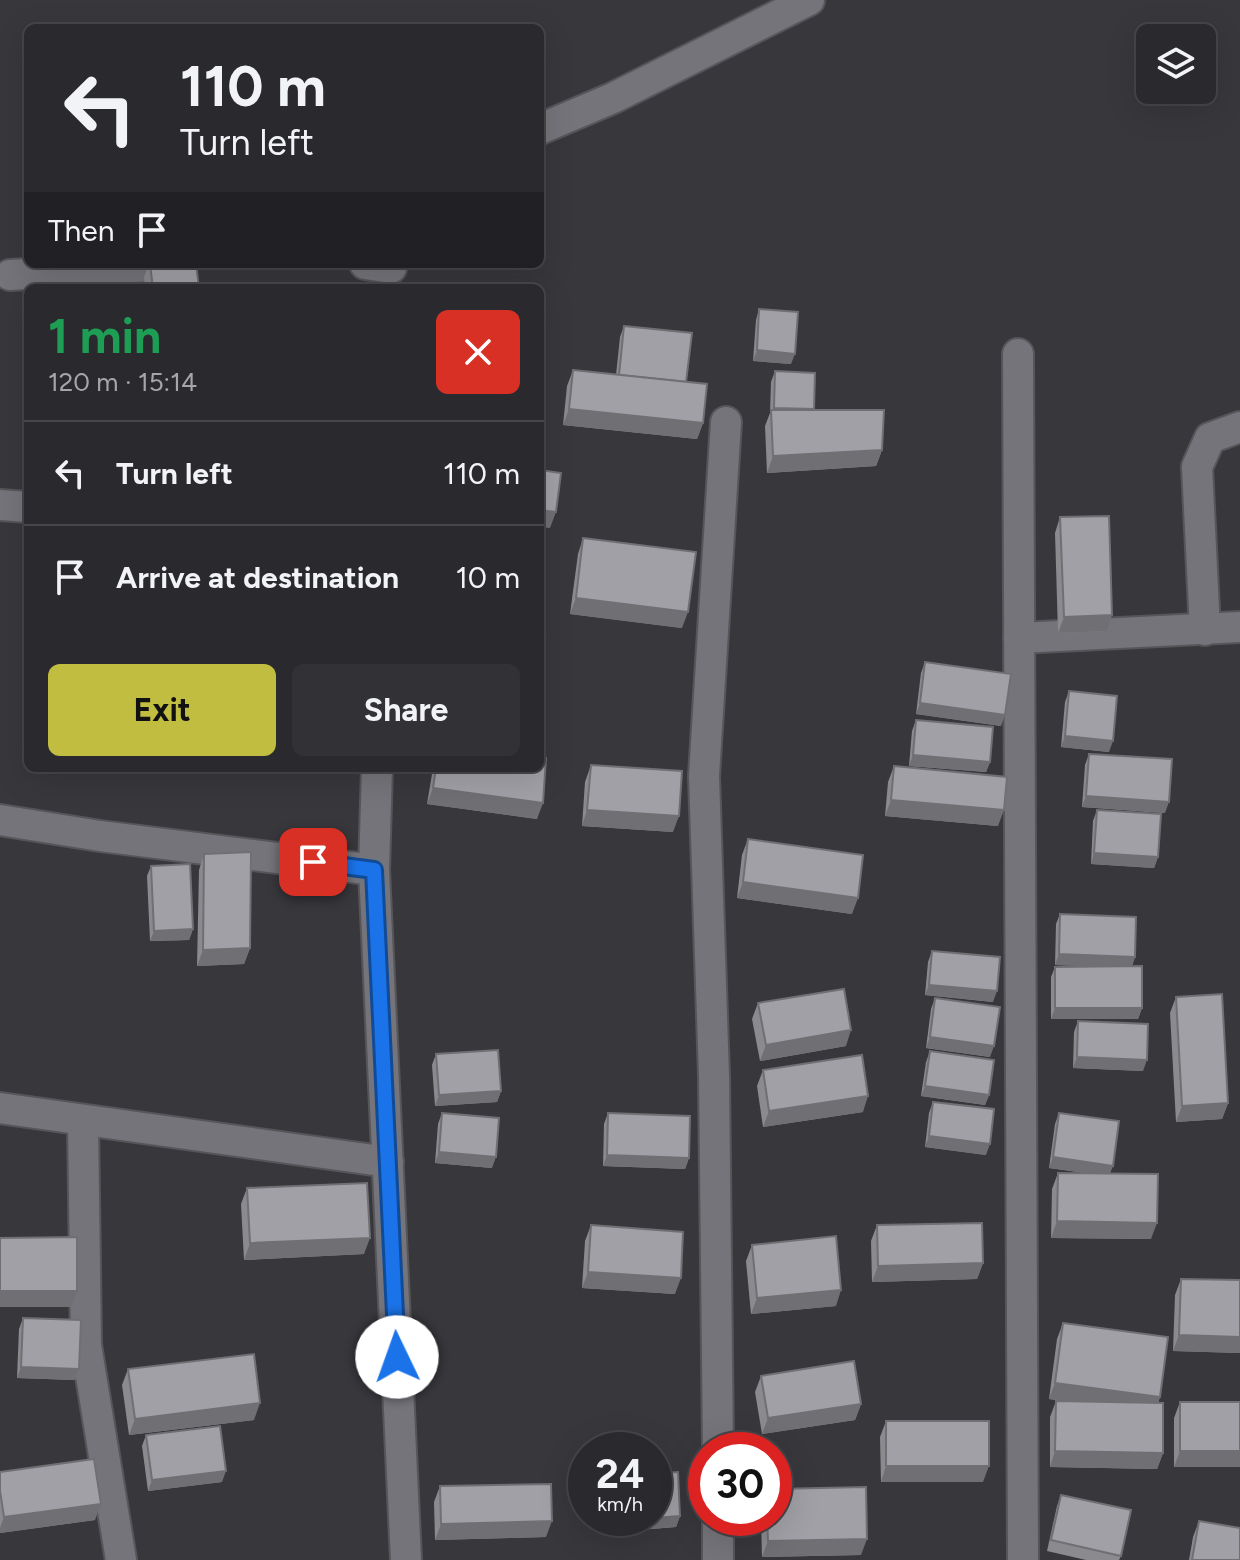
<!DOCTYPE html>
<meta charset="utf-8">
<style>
body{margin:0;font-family:Figtree,sans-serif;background:#323135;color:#f1f3f6;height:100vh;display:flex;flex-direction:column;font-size:30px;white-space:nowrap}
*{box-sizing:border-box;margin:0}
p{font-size:26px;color:#a5a6aa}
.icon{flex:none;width:44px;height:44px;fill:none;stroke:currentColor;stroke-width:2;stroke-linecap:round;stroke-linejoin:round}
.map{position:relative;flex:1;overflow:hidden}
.side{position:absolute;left:24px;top:284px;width:520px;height:488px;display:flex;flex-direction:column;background:#2a292d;border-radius:12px;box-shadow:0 8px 32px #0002,0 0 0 2px #464549}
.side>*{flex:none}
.banner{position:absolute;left:24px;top:24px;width:520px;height:244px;border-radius:12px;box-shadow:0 8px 32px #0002,0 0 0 2px #464549;background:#2a292d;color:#f1f3f6;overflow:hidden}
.tools{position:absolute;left:1136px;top:24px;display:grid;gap:16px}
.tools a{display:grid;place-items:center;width:80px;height:80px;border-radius:12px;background:#2a292d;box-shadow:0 8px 32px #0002,0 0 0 2px #464549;font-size:40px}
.speed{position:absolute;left:568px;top:1432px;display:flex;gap:16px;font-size:40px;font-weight:700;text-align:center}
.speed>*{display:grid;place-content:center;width:104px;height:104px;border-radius:50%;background:#2a292d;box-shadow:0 8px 32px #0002,0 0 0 2px #464549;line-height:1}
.speed small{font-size:20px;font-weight:400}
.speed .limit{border:12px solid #d22;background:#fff;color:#111}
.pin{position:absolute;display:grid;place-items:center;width:68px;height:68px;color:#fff;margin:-34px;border-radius:16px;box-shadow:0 4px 12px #0006}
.me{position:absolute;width:88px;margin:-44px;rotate:357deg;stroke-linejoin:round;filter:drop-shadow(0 0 6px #0008)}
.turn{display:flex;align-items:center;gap:28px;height:168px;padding:0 24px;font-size:36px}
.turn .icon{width:104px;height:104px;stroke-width:2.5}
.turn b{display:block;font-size:56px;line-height:68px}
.then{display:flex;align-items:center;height:76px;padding:0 24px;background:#0003;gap:16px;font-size:30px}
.round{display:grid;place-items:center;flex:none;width:84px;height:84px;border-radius:12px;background:#323135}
.head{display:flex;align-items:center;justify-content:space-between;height:136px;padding:0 24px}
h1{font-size:48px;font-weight:700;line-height:60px;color:#1e9e55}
.primary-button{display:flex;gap:16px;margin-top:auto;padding:16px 24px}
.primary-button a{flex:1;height:92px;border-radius:12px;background:#c1bd40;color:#111;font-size:32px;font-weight:700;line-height:92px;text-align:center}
.primary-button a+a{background:#323135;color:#f1f3f6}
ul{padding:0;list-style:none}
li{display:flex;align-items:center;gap:24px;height:104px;padding:0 24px;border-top:2px solid #464549}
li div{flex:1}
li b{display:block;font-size:30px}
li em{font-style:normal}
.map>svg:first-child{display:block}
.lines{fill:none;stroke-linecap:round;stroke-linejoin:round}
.street-casing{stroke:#565559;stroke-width:34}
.street{stroke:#74747a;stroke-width:30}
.wall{fill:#8a8a8f}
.shaded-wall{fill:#707074}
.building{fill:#a0a0a6;stroke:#707074;stroke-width:2}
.route-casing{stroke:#114b97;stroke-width:20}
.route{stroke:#1a73e8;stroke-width:14}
</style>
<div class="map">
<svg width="1240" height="1560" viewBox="0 0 1240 1560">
<rect width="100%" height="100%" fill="#38373c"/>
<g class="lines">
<defs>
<g id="street">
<polyline points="540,129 613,98 809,0"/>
<polyline points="365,264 391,268"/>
<polyline points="10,275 182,264"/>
<polyline points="1018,354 1023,1560"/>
<polyline points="0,505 28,507"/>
<polyline points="1205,630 1197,467 1210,438 1240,427"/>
<polyline points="1019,638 1240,627"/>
<polyline points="377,768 374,870 406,1560"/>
<polyline points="0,820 100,836 374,870"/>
<polyline points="0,1108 388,1162"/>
<polyline points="83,1120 86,1345 121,1560"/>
<polyline points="718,1450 714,1076 704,776 726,422"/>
<polyline points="718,1560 718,1518"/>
</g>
</defs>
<use href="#street" class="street-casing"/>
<use href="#street" class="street"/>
</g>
<g class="wall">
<polygon points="149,264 196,264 199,288 145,288 144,277"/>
<polygon points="759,309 791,364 753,361 756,320"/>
<polygon points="624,326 686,382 703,423 697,439 563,425 567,386 573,370 616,375 620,337"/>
<polygon points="775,371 814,410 882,450 876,466 767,473 765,426 770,413 771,382"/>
<polygon points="1060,517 1107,631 1058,633 1055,533"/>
<polygon points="583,538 682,628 570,614 578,554"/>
<polygon points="925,662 1001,726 916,714 921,673"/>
<polygon points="1069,691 1109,752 1061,747 1065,702"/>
<polygon points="916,720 990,762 986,772 909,766 912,731"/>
<polygon points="1089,754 1165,813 1082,807 1085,765"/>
<polygon points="591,765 673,832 582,826 585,782"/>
<polygon points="894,766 998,826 885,816 888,782"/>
<polygon points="433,768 540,768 537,819 427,804"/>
<polygon points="1097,810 1158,857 1154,868 1091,864 1093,821"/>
<polygon points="748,839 852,914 737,898 742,855"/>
<polygon points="204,854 250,948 244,964 197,966 199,870"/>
<polygon points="151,866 193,929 189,940 150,941 147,876"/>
<polygon points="1060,914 1135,957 1132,966 1142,1008 1138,1019 1051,1019 1051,977 1055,967 1086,966 1055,965 1056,924"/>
<polygon points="932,951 993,1002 925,995 928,962"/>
<polygon points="1176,997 1228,1103 1222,1119 1176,1122 1170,1013"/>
<polygon points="935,998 990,1057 926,1048 931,1009"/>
<polygon points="758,1003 846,1046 760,1061 752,1019"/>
<polygon points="1078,1021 1143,1071 1073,1068 1074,1032"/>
<polygon points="930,1051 989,1095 985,1105 921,1096 926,1062"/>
<polygon points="436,1054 501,1091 497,1102 435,1106 432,1065"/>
<polygon points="763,1070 863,1112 763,1127 757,1086"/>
<polygon points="933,1102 986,1155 925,1147 929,1113"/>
<polygon points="442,1113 492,1168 435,1163 438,1124"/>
<polygon points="608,1113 689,1158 685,1169 603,1166 604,1124"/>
<polygon points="1059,1113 1110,1174 1151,1239 1051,1238 1052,1189 1058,1173 1085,1173 1049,1168 1055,1124"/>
<polygon points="247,1188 364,1254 244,1260 241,1204"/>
<polygon points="591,1225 675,1294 582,1288 585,1241"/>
<polygon points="877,1225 983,1263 977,1279 872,1282 871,1241"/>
<polygon points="752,1245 836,1306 751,1314 746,1261"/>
<polygon points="1181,1279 1240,1280 1240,1353 1173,1351 1175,1295"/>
<polygon points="23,1318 79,1369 75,1380 17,1378 19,1329"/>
<polygon points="1063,1323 1160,1397 1158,1403 1163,1453 1157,1469 1050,1467 1050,1417 1056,1401 1064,1401 1049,1399 1057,1339"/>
<polygon points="128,1369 254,1420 129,1435 122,1385"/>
<polygon points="761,1376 861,1404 855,1420 762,1434 755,1392"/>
<polygon points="1180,1402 1240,1402 1240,1467 1174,1467 1174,1418"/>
<polygon points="886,1421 983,1482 881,1482 880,1437"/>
<polygon points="146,1435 222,1482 148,1491 142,1446"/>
<polygon points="0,1472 95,1520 0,1533"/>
<polygon points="440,1486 546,1537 435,1540 434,1502"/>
<polygon points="1061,1495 1121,1556 1119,1560 1086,1560 1047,1551 1057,1506"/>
<polygon points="680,1516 676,1527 639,1530 639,1518"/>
<polygon points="761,1518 774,1518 861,1555 762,1557"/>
<polygon points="1199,1521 1240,1560 1189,1560 1193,1537"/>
</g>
<g class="shaded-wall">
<polygon points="757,350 795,354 791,364 753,361"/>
<polygon points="774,408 814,409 771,415"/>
<polygon points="569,409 703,423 697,439 563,425"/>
<polygon points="882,450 876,466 767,473 773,456"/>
<polygon points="540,510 556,512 550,528 540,527"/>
<polygon points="576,598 688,612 682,628 570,614"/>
<polygon points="1112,615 1107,631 1058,633 1064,617"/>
<polygon points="920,703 1005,715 1001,726 916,714"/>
<polygon points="1065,736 1113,741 1109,752 1061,747"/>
<polygon points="913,755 990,762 986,772 909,766"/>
<polygon points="433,788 543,803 537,819 427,804"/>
<polygon points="1086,796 1169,802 1165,813 1082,807"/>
<polygon points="891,800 1004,810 998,826 885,816"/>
<polygon points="587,810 679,816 673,832 582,826"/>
<polygon points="1094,853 1158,857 1154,868 1091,864"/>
<polygon points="743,882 858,898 852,914 737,898"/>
<polygon points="193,929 189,940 150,941 154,931"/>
<polygon points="250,948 244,964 197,966 203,950"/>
<polygon points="1059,954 1135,957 1131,968 1055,965"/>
<polygon points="929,985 997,991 993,1002 925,995"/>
<polygon points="1055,1008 1142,1008 1138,1019 1051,1019"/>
<polygon points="851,1030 846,1046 760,1061 766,1045"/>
<polygon points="930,1037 994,1046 990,1057 926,1048"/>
<polygon points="1077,1057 1147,1060 1143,1071 1073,1068"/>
<polygon points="925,1086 989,1095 985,1105 921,1096"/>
<polygon points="501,1091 497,1102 435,1106 439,1095"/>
<polygon points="868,1096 863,1112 763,1127 769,1111"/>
<polygon points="1228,1103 1222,1119 1176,1122 1182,1106"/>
<polygon points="929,1136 990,1144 986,1155 925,1147"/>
<polygon points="439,1152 496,1157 492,1168 435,1163"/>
<polygon points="607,1155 689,1158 685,1169 603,1166"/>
<polygon points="1053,1157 1113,1166 1109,1176 1049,1168"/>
<polygon points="1057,1221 1157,1223 1151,1239 1051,1238"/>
<polygon points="370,1238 364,1254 244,1260 250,1243"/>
<polygon points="983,1263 977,1279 872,1282 878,1266"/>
<polygon points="588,1272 681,1278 675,1294 582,1288"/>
<polygon points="841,1290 836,1306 751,1314 757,1298"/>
<polygon points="0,1291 77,1291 71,1307 0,1307"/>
<polygon points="1179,1335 1240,1337 1240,1353 1173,1351"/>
<polygon points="21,1367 79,1369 75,1380 17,1378"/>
<polygon points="1055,1383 1160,1397 1154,1413 1049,1399"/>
<polygon points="260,1403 254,1420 129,1435 135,1419"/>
<polygon points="861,1404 855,1420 762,1434 768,1418"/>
<polygon points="1055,1451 1163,1453 1157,1469 1050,1467"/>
<polygon points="1180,1451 1240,1451 1240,1467 1174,1467"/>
<polygon points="886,1466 989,1466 983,1482 881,1482"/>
<polygon points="226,1471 222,1482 148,1491 152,1480"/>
<polygon points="101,1504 95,1520 0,1533 0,1528 4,1517"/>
<polygon points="680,1516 676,1527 639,1530 643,1519"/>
<polygon points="552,1521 546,1537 435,1540 441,1524"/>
<polygon points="867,1539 861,1555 762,1557 768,1541"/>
</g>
<g class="building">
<polygon points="150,264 196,264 199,288 153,288"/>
<polygon points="759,309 798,312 795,354 757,350"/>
<polygon points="624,326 692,333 686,382 619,375"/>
<polygon points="573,370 707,384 703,423 569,409"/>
<polygon points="775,371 815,373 814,409 774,408"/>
<polygon points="771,410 884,410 882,450 773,456"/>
<polygon points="540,470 561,473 556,512 540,510"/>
<polygon points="1109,516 1112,615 1064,617 1060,517"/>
<polygon points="583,538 696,552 688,612 576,598"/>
<polygon points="540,636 545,637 540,674"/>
<polygon points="925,662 1011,674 1005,715 920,703"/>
<polygon points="1069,691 1117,696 1113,741 1065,736"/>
<polygon points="916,720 993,727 990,762 913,755"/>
<polygon points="1089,754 1172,759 1169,802 1086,796"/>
<polygon points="540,757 546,758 543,803 433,788 436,768 540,768"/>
<polygon points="591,765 682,771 679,816 587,810"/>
<polygon points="894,766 1007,777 1004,810 891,800"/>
<polygon points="1097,810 1161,814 1158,857 1094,853"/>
<polygon points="748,839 863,855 858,898 743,882"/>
<polygon points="251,852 250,948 203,950 204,854"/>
<polygon points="190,864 193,929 154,931 151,866"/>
<polygon points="1060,914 1136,917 1135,957 1059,954"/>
<polygon points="932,951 1000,957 997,991 929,985"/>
<polygon points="1142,966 1142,1008 1055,1008 1055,967"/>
<polygon points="844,989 851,1030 766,1045 758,1003"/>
<polygon points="1222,994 1228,1103 1182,1106 1176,997"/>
<polygon points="935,998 1000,1007 994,1046 930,1037"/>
<polygon points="1078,1021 1148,1024 1147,1060 1077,1057"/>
<polygon points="498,1050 501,1091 439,1095 436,1054"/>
<polygon points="930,1051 994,1060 989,1095 925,1086"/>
<polygon points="862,1055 868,1096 769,1111 763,1070"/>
<polygon points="933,1102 994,1109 990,1144 929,1136"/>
<polygon points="442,1113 499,1118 496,1157 439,1152"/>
<polygon points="608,1113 690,1116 689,1158 607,1155"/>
<polygon points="1059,1113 1119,1121 1113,1166 1053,1157"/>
<polygon points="1058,1173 1158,1174 1157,1223 1057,1221"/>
<polygon points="367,1183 370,1238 250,1243 247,1188"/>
<polygon points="982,1223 983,1263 878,1266 877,1225"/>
<polygon points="591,1225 683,1232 681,1278 588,1272"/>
<polygon points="836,1236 841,1290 757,1298 752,1245"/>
<polygon points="77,1237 77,1291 0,1291 0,1238"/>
<polygon points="1181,1279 1240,1280 1240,1337 1179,1335"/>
<polygon points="23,1318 81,1320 79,1369 21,1367"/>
<polygon points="1063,1323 1168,1337 1160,1397 1055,1383"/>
<polygon points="254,1354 260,1403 135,1419 128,1369"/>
<polygon points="854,1361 861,1404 768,1418 761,1376"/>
<polygon points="1056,1401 1163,1403 1163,1453 1055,1451"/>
<rect x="1180" y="1402" width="60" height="49"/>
<rect x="886" y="1421" width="103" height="45"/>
<polygon points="220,1426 226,1471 152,1480 146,1435"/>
<polygon points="94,1459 101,1504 4,1517 0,1491 0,1472"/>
<polygon points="678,1472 680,1516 654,1518 654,1474"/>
<polygon points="551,1484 552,1521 441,1524 440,1486"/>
<polygon points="866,1487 867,1539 768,1541 767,1518 774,1518 774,1489"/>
<polygon points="1061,1495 1131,1510 1121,1556 1051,1540"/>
<polygon points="1199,1521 1240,1528 1240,1560 1192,1560"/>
</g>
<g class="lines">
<defs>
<polyline id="route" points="313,862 374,870 397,1357"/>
</defs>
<use href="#route" class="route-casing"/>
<use href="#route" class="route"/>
</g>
</svg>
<div class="tools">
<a><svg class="icon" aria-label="layers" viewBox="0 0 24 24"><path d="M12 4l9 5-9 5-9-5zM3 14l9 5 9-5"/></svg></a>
</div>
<div class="speed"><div>24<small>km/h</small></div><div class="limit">30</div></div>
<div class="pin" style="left:313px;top:862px;background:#d93025"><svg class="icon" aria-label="arrive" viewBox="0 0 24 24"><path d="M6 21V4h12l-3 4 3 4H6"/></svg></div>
<svg class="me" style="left:397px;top:1357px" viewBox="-20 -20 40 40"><circle r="19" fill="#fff"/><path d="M0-13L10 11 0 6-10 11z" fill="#1a73e8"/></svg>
<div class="banner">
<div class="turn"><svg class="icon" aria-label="left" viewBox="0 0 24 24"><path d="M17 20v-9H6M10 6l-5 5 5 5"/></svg><div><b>110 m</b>Turn left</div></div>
<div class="then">Then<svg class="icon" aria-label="arrive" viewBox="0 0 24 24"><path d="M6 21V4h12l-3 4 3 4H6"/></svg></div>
</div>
<section class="side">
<div class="head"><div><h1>1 min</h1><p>120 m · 15:14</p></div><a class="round" style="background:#d93025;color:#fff"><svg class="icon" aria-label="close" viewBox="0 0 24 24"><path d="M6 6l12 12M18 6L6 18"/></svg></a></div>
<ul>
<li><svg class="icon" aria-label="left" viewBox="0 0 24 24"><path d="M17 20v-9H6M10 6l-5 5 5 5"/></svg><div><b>Turn left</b></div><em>110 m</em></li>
<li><svg class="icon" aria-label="arrive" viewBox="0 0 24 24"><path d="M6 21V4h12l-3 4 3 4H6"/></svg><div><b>Arrive at destination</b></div><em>10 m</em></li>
</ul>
<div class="primary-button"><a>Exit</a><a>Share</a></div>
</section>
</div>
